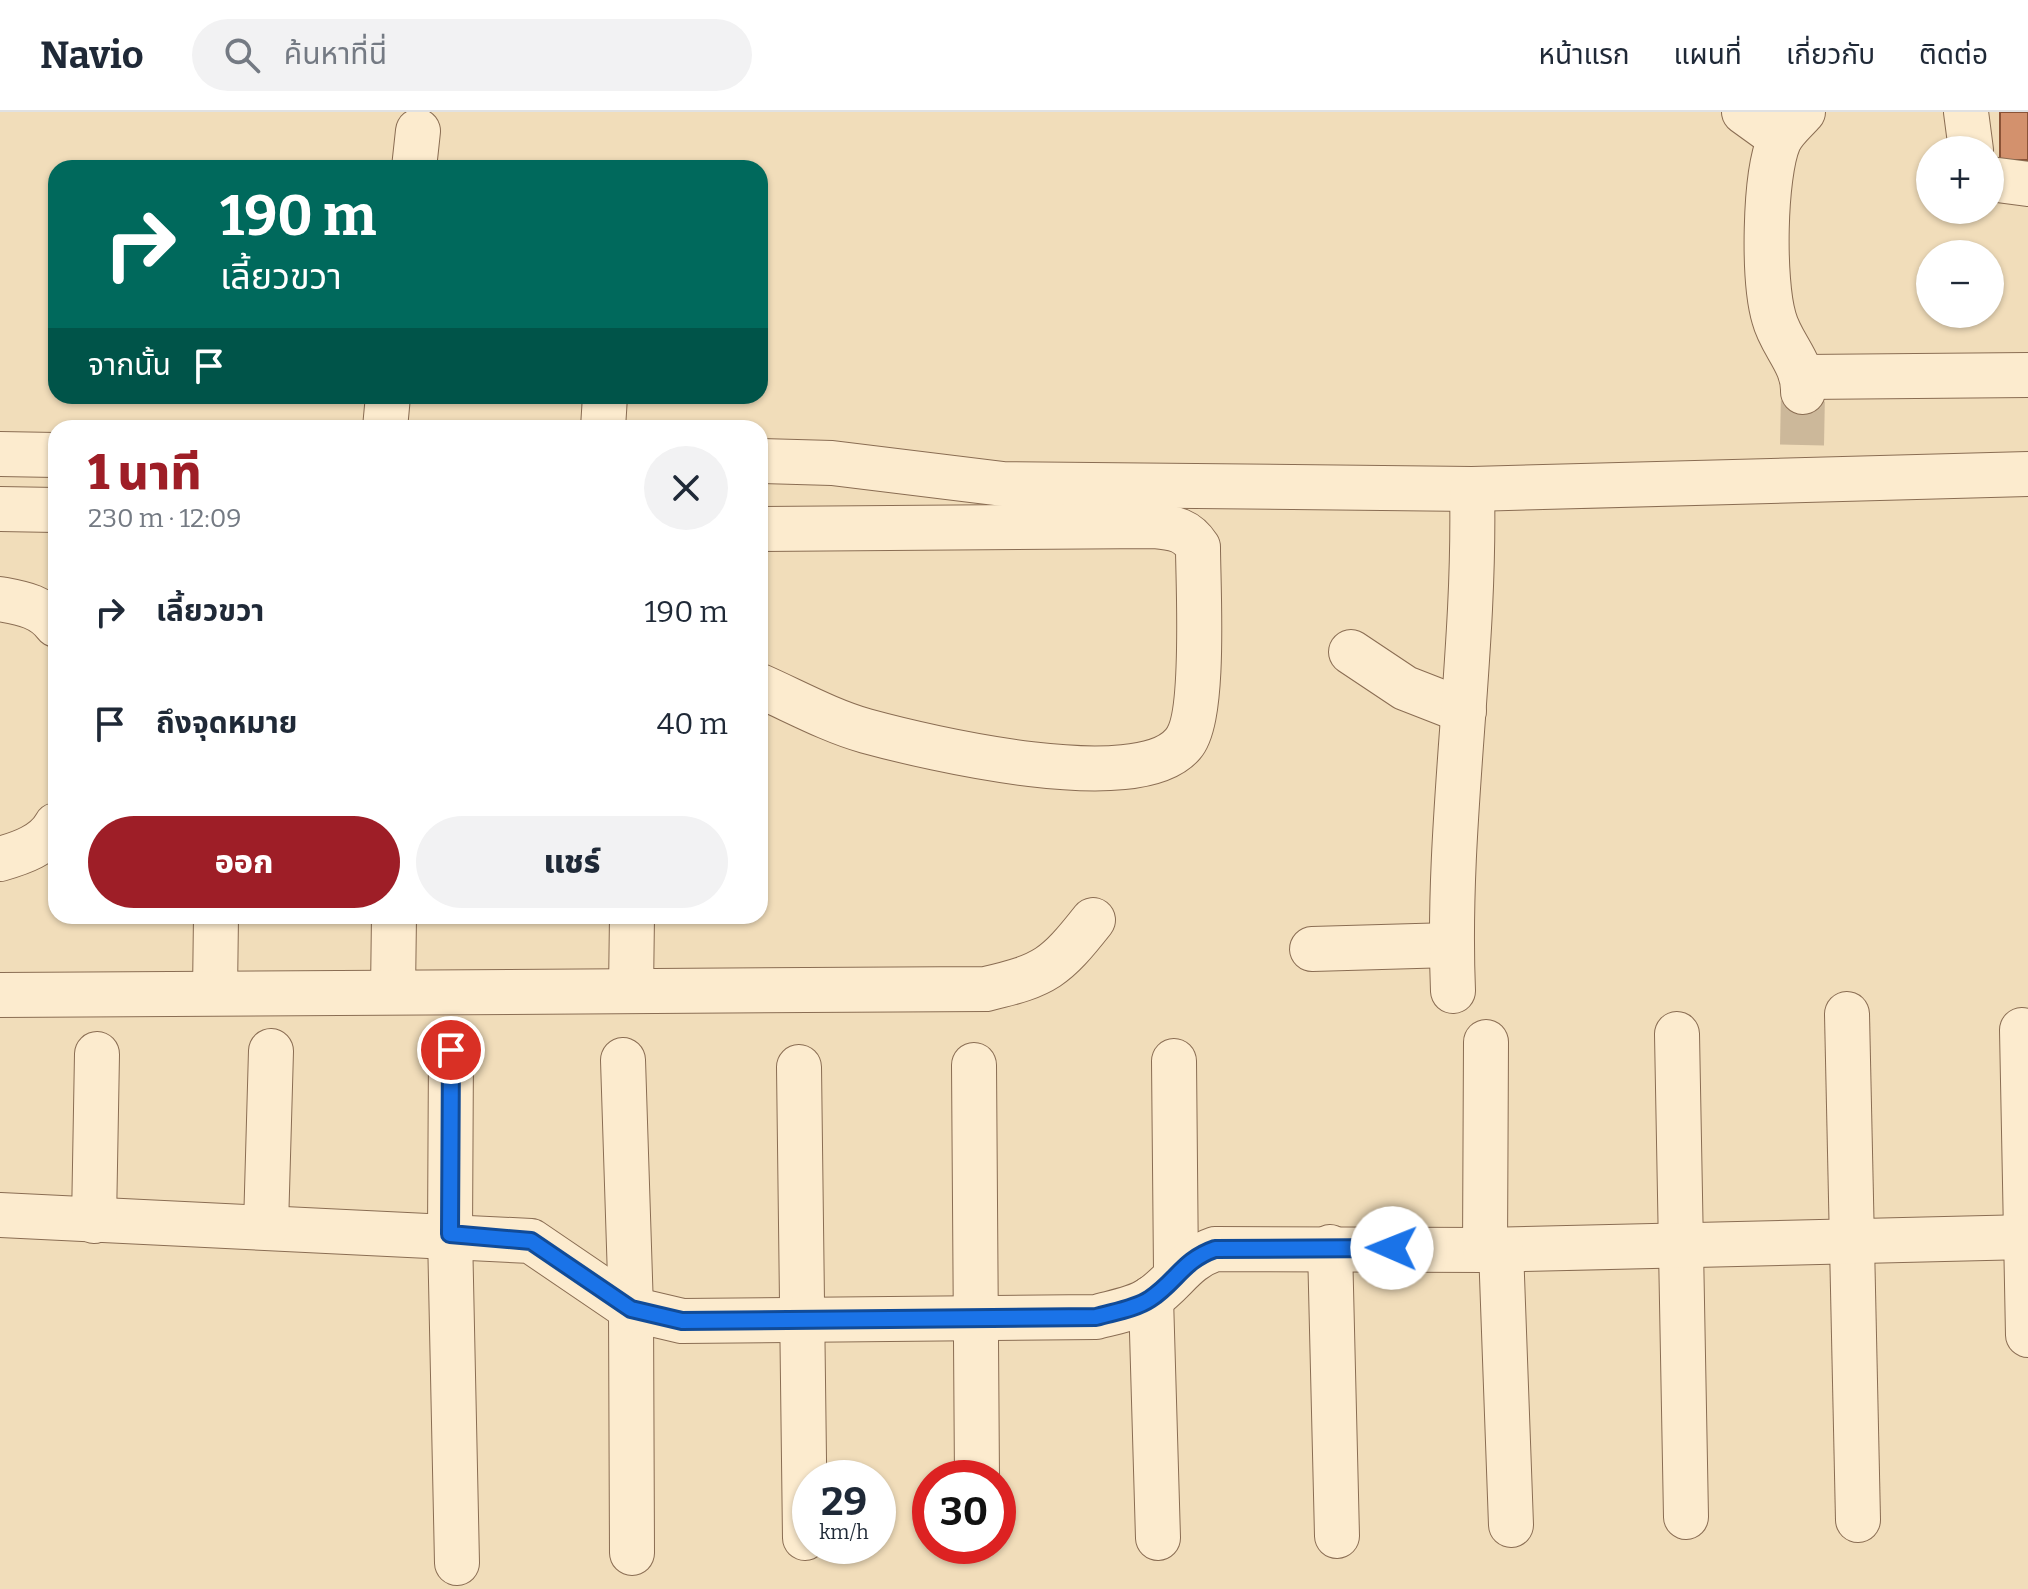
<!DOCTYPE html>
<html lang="th">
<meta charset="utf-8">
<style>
body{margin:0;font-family:Bitter,"Noto Sans Thai",serif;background:#f2f2f3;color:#1f2937;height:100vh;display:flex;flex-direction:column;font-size:30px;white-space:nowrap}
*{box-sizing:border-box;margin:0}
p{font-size:26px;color:#747a83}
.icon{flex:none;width:44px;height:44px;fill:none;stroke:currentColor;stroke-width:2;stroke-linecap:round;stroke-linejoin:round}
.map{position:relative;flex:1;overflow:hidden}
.panel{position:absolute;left:48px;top:308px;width:720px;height:504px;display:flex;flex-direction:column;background:#fff;border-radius:24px;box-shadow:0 2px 6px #0004}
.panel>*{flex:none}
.guide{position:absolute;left:48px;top:48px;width:720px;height:244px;border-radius:24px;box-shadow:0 2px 6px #0004;background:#00695c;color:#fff;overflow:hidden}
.tools{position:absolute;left:1916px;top:24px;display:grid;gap:16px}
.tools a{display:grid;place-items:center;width:88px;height:88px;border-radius:50%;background:#fff;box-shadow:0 2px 6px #0004;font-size:40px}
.speed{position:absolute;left:792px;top:1348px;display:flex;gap:16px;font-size:40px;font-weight:700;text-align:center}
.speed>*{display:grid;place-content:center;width:104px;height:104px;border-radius:50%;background:#fff;box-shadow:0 2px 6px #0004;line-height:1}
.speed small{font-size:20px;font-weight:400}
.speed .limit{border:12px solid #d22;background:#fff;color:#111}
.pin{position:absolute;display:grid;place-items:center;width:68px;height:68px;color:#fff;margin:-34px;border:4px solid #fff;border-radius:50%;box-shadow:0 2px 8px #0007}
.me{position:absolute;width:88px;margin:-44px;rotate:271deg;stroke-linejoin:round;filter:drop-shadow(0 0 6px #0008)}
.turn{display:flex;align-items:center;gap:28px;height:168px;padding:0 40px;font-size:36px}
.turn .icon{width:104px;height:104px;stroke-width:2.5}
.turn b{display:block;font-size:56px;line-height:68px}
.then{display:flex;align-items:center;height:76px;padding:0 40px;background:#0003;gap:16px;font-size:30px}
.round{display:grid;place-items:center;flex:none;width:84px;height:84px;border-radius:42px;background:#f2f2f3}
.headline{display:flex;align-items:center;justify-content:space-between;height:136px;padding:0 40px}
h1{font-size:48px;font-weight:800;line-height:60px;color:#9e1e27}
.button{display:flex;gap:16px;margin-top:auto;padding:16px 40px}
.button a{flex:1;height:92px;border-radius:48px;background:#9e1e27;color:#fff;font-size:32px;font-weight:800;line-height:92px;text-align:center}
.button a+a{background:#f2f2f3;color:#1f2937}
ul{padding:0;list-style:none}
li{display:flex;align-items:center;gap:24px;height:112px;padding:0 40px}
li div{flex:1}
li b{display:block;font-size:30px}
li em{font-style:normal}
header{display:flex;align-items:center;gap:48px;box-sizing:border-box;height:112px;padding:0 40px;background:#fff;border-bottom:2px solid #e0e1e3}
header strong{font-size:38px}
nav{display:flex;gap:44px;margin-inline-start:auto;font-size:28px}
.search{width:560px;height:72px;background:#f2f2f3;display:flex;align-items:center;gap:20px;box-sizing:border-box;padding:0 28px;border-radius:44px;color:#747a83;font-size:30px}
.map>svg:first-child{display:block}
.building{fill:#d3916d;stroke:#8b5337;stroke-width:2}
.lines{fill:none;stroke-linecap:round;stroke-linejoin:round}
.minor-tunnel{stroke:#ccb89a;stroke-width:44;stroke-dasharray:44 22;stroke-linecap:butt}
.minor-casing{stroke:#8a6d53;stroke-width:46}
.minor{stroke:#fcebce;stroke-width:44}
.route-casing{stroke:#114b97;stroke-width:20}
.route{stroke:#1a73e8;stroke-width:14}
</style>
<header>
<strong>Navio</strong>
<div class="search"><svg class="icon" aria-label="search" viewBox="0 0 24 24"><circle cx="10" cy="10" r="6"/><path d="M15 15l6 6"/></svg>ค้นหาที่นี่</div>
<nav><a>หน้าแรก</a><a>แผนที่</a><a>เกี่ยวกับ</a><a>ติดต่อ</a></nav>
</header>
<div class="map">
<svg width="2028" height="1477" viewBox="0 0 2028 1477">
<rect width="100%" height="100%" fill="#f1ddba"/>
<rect class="building" x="2000" y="0" width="28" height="48"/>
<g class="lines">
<polyline class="minor-tunnel" points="1802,333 1803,280"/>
<defs>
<g id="minor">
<polyline points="1744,0 1780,26"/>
<path d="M1803,0C1795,9 1784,18 1779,29C1764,64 1763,169 1774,206C1781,233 1804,251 1803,280"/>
<polyline points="1966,0 1971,38"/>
<polyline points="414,56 418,19"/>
<polyline points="1990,67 2028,72"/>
<polyline points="1804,265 2028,263"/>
<polyline points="385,316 388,284"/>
<polyline points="603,316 605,284"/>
<polyline points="0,342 56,343"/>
<polyline points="760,349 832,351 1003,372 1472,377 2028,362"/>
<polyline points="0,397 56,398"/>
<path d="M760,417L1155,414C1175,416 1187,418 1198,435C1198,474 1206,606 1183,632C1138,686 928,636 866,619C830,609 794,589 760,574"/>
<path d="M0,487C21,491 42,494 56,513"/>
<polyline points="1351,540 1405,576 1464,599"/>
<path d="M0,747C21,741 45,733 56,713"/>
<polyline points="1312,837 1451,833"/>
<polyline points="631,878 632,804"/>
<polyline points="393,879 394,804"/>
<path d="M1453,879C1446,711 1476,544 1472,377"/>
<polyline points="215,880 216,804"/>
<path d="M0,883L986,877C1046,863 1055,856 1093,808"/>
<polyline points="1847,902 1858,1408"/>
<polyline points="2022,918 2028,1223"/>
<polyline points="1677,922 1686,1405"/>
<polyline points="451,938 450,1122 457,1451"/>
<polyline points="623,948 631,1197 632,1441"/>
<polyline points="1174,949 1176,1159"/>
<polyline points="974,953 977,1366"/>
<polyline points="799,955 805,1426"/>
<path d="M0,1103L531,1129L631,1197L682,1209L1096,1205C1114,1200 1135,1197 1150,1187C1176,1170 1183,1148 1215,1137L1485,1138L2028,1125"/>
<polyline points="94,1109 97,942"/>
<polyline points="266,1114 271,939"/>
<polyline points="1330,1135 1337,1424"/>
<polyline points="1501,1137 1511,1413"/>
<polyline points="1485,1138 1486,930"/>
<polyline points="1151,1186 1158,1426"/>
</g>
</defs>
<use href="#minor" class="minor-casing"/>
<use href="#minor" class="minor"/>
</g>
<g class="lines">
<defs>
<path id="route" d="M451,938L450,1122L531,1129L631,1197L682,1209L1096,1205C1113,1200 1135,1197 1150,1187C1176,1170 1183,1148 1215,1137L1392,1136"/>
</defs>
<use href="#route" class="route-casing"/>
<use href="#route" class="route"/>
</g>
</svg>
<div class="tools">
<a>+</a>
<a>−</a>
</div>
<div class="speed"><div>29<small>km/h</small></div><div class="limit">30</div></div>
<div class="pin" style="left:451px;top:938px;background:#d93025"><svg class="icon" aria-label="arrive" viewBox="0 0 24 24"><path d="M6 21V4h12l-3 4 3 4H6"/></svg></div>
<svg class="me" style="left:1392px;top:1136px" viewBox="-20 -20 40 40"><circle r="19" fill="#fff"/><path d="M0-13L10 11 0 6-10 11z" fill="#1a73e8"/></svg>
<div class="guide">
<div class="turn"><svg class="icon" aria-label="right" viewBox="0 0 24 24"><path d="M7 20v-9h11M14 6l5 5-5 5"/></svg><div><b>190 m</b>เลี้ยวขวา</div></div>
<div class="then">จากนั้น<svg class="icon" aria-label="arrive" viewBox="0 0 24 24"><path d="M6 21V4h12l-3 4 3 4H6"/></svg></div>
</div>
<section class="panel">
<div class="headline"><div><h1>1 นาที</h1><p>230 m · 12:09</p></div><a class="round"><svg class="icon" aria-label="close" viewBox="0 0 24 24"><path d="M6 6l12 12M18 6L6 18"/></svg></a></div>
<ul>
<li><svg class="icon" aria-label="right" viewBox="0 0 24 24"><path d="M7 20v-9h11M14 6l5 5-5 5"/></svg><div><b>เลี้ยวขวา</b></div><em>190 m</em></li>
<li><svg class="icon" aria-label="arrive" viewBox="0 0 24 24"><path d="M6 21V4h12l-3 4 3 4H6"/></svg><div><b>ถึงจุดหมาย</b></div><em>40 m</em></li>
</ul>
<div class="button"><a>ออก</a><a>แชร์</a></div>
</section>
</div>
